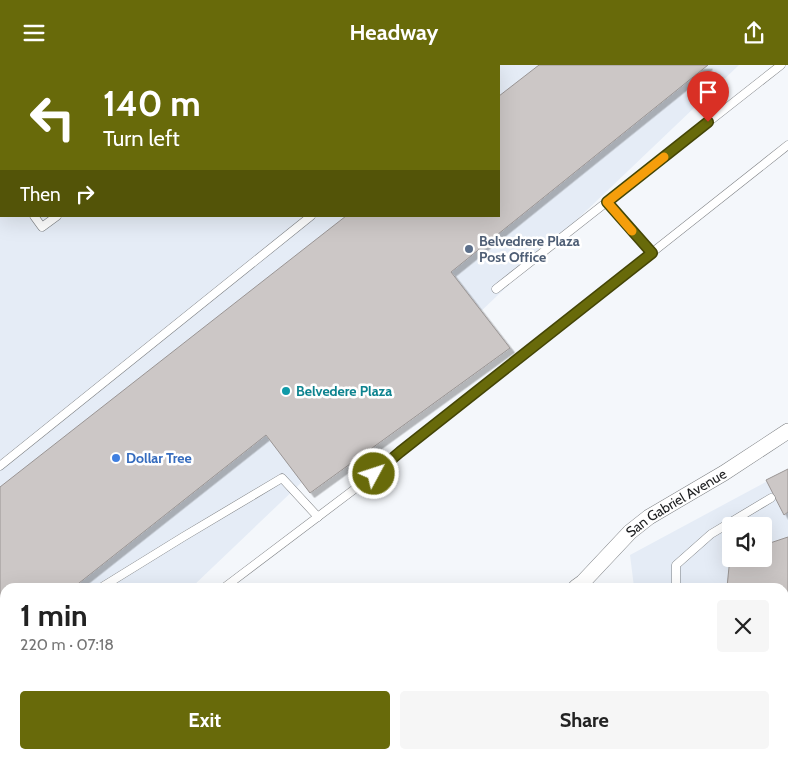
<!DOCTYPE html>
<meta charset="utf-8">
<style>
body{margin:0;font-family:Cabin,sans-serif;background:#f6f6f6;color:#222;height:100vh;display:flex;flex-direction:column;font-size:19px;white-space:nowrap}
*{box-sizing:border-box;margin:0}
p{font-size:16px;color:#767676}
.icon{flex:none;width:28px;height:28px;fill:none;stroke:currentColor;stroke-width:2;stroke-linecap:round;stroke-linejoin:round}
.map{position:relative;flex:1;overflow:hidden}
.side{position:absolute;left:0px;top:518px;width:789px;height:176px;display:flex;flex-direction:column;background:#fff;border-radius:15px 15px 0 0;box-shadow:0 5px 20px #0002}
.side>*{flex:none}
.guide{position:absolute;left:0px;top:0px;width:500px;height:152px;box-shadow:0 5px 20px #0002;background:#686a0a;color:#fff;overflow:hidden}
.controls{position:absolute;left:722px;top:452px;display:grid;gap:10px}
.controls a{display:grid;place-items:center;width:50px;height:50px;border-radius:5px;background:#fff;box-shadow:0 5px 20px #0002;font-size:25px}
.pin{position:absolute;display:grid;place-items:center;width:42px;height:42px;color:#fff;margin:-51px -21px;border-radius:50% 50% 50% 0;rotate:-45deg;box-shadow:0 0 5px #0007}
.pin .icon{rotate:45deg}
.me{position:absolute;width:55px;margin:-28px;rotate:50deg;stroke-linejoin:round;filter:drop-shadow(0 0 4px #0008)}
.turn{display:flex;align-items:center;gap:18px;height:105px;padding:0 20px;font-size:22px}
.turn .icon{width:65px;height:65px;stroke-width:2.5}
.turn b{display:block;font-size:35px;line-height:42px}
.then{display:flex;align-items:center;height:48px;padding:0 20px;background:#0003;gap:10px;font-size:19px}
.round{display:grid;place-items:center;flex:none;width:52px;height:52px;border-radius:5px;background:#f6f6f6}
.headline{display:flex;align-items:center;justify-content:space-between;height:85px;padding:0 20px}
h1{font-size:30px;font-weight:800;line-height:38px}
.primary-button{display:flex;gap:10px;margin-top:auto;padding:10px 20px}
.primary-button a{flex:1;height:58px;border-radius:5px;background:#686a0a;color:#fff;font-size:20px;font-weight:800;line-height:58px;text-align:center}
.primary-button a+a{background:#f6f6f6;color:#222}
header{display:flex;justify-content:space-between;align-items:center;height:65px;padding:0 20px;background:#686a0a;color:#fff;font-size:22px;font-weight:800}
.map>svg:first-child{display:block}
.built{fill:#e5ecf6;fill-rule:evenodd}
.building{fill:#ccc7c6;stroke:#9a9594;filter:url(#shadow)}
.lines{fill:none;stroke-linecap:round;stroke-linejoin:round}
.service-casing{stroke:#7b7e81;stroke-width:9}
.minor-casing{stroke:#7b7e81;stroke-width:16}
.primary-casing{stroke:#7b7e81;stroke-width:26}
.service{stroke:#fff;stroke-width:8}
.minor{stroke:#fff;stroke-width:15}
.primary{stroke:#fff;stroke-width:25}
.route-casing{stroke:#444506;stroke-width:12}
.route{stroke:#686a0a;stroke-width:9}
.slow{stroke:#f59e0b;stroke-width:9}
.service-dot{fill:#5c6f8a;stroke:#fff;stroke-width:2}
.culture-dot{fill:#0f9aa8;stroke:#fff;stroke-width:2}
.shop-dot{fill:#3f7fe0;stroke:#fff;stroke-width:2}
.labels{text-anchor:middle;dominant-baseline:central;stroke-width:5;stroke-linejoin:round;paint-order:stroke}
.service-label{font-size:14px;font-weight:bold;fill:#4e5e75;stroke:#fff;text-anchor:start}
.culture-label{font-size:14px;font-weight:bold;fill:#0d838f;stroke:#fff;text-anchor:start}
.shop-label{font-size:14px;font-weight:bold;fill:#366cbe;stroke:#fff;text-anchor:start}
.street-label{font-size:14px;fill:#1b1c1e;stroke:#fff}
</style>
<header><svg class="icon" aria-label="menu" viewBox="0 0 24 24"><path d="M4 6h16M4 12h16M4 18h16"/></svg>Headway<svg class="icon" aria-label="share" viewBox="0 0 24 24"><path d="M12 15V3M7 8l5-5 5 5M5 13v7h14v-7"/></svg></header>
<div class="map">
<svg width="788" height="693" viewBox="0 0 788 693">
<defs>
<filter id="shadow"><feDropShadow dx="4.5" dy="4.5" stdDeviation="0" flood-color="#0004"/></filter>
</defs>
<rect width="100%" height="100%" fill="#f4f7fb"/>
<g class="built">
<path d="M0,0H739L192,522H5V658H0ZM1,1H499V151H1Z"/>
<path d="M788,405V635H784V522H634L630,490ZM731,461H764V494H731Z"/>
</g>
<g class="building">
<polygon points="539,0 708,0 451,207 510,283 310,428 266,370 74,522 5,522 5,574 0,575 0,422 346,151 499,151 499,31"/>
<polygon points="788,404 788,447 784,450 766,415"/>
<polygon points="788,472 788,599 784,598 784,522 727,522 730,492 731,491 731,494 764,494 764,480"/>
<polygon points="47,689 47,693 7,693 7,690"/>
<rect x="67" y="689" width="40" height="4"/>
<rect x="178" y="689" width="49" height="4"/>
<polygon points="276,689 276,693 236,693 236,690"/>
<polygon points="326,689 326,693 289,693 289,691"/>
<polygon points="402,689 402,693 349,693 349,690"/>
<polygon points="464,689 464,693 422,693 422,690"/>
<polygon points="663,689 709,690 709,693 663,693"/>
<polygon points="755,689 766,689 766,693 722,693 722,692 755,691"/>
<polygon points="645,691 645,693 601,693 601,692"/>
</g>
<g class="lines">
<defs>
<g id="service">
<polyline points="446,0 447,1"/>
<polyline points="122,1 123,0"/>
<polyline points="0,103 1,102"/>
<polyline points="0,109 1,111"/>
<polyline points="607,137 651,188"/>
<polyline points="34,151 42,162 57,151"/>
<polyline points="496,224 781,0"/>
<polyline points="0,401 311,151"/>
<polyline points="102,522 183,472 282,413 318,452"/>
<polyline points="225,522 360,420 400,387 788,80"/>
<polyline points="676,522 676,500 711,469 771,433"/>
<polyline points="0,593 5,589"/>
<polyline points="784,610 788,610"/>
</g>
<g id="minor">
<path id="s1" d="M576,522L583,517L630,467L649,452L724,408L788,366"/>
<polyline points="501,689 502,693"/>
</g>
<g id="primary">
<polyline points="26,1 27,0"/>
<polyline points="0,24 1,23"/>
</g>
</defs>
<use href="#service" class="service-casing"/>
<use href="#minor" class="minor-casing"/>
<use href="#primary" class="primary-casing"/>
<use href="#service" class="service"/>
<use href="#minor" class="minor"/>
<use href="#primary" class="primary"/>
</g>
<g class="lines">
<defs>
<polyline id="route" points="374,409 400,387 652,188 607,137 708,57"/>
</defs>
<use href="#route" class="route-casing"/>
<use href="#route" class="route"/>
<polyline class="slow" points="632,166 607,137 664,92"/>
</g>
<circle class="service-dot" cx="469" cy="184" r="5"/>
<circle class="culture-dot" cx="286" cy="326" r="5"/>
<circle class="shop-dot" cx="116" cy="393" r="5"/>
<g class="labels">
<g class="service-label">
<text x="479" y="176">Belvedrere Plaza<tspan x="479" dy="16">Post Office</tspan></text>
</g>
<g class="culture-label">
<text x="296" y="326">Belvedere Plaza</text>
</g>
<g class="shop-label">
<text x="126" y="393">Dollar Tree</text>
</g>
<g class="street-label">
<text stroke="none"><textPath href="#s1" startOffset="132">San Gabriel Avenue</textPath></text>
</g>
</g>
</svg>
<div class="controls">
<a><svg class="icon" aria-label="sound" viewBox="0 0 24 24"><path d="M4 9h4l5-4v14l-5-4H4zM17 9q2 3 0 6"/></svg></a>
</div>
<div class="pin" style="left:708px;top:57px;background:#d93025"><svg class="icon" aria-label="arrive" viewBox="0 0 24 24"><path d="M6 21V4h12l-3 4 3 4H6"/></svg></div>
<svg class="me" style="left:374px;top:409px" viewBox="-20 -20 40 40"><circle r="17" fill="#686a0a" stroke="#fff" stroke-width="3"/><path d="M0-11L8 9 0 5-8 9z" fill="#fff"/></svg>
<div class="guide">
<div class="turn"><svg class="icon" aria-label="left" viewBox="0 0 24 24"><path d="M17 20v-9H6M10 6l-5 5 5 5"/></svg><div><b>140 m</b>Turn left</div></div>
<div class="then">Then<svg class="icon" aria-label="right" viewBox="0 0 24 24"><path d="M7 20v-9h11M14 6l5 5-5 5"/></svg></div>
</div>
<section class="side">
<div class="headline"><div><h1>1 min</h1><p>220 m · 07:18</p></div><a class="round"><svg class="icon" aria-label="close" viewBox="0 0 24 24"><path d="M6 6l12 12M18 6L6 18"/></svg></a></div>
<div class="primary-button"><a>Exit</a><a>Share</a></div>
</section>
</div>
